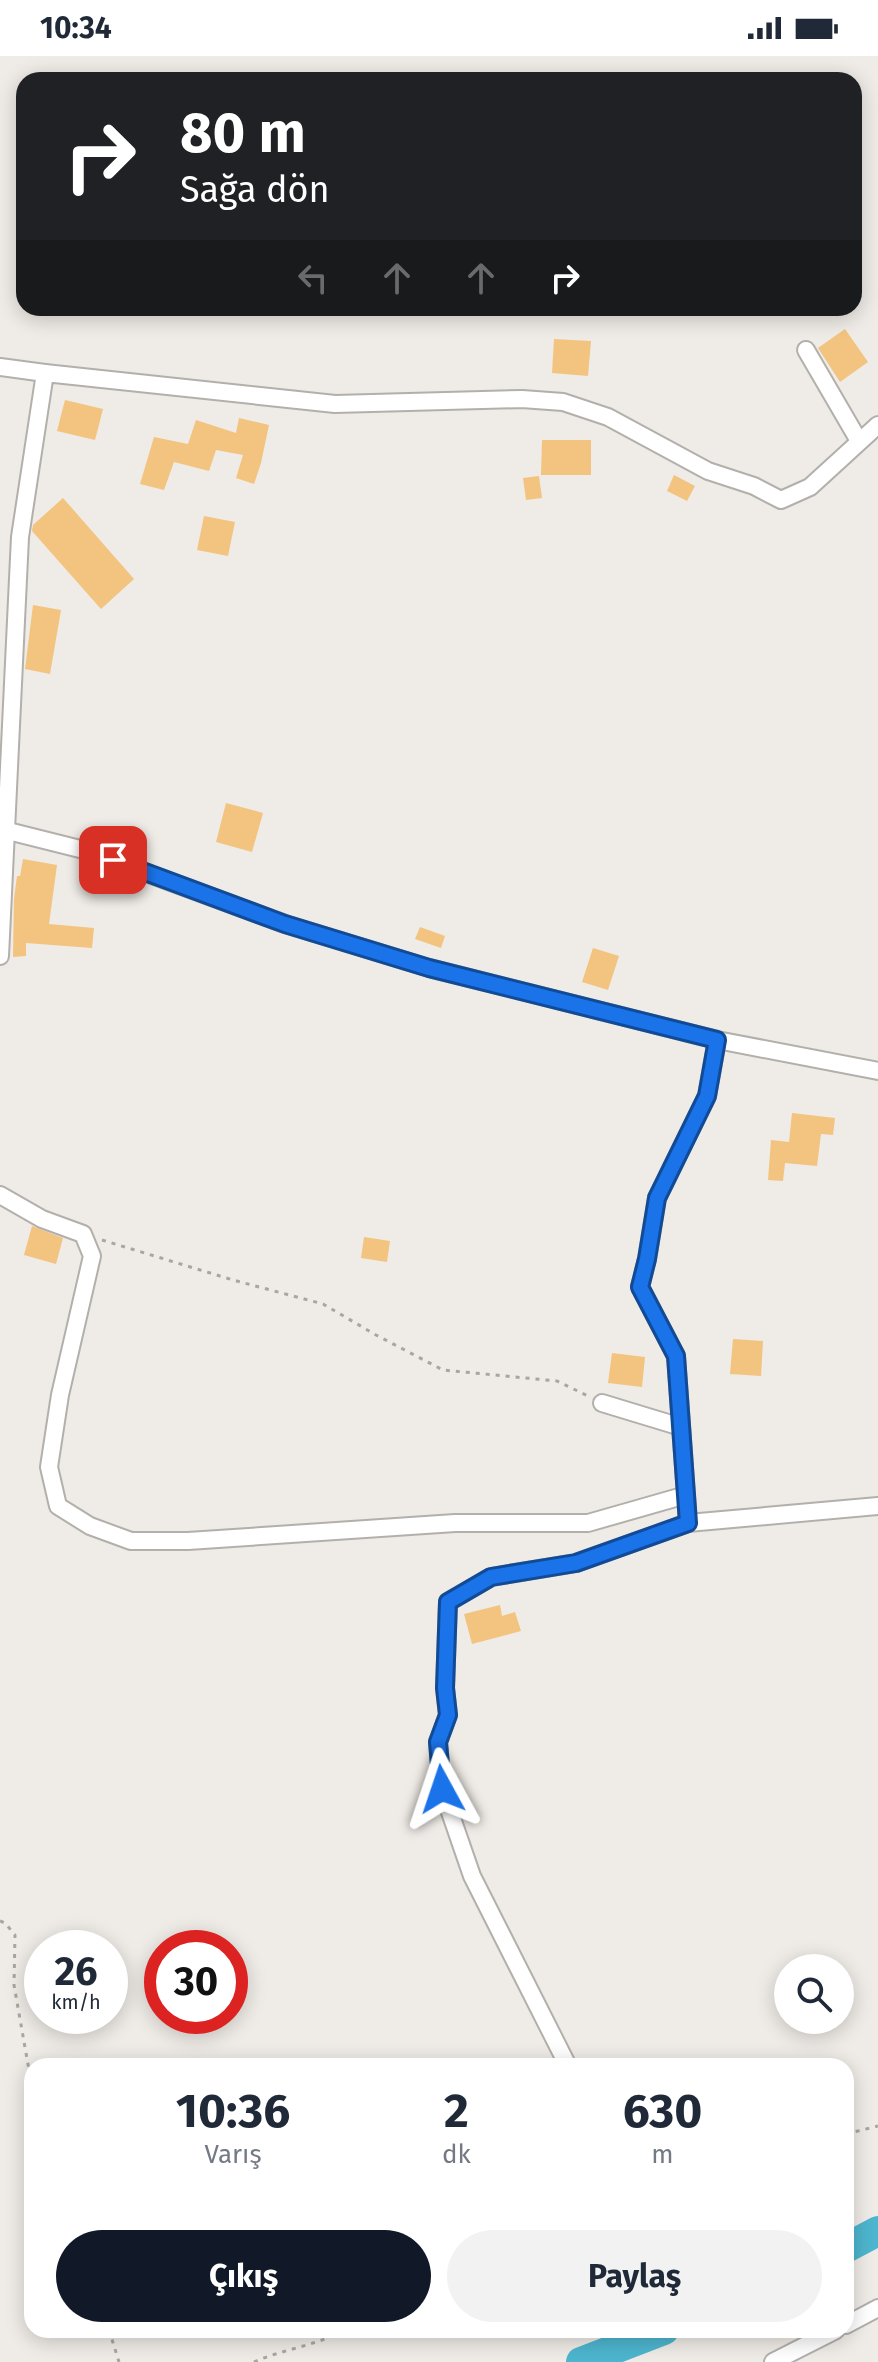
<!DOCTYPE html>
<html lang="tr">
<meta charset="utf-8">
<style>
body{margin:0;font-family:"Fira Sans",sans-serif;background:#f2f2f3;color:#1f2937;height:100vh;display:flex;flex-direction:column;font-size:30px;white-space:nowrap}
*{box-sizing:border-box;margin:0}
p{font-size:26px;color:#747a83}
.icon{flex:none;width:44px;height:44px;fill:none;stroke:currentColor;stroke-width:2;stroke-linecap:round;stroke-linejoin:round}
.map{position:relative;flex:1;overflow:hidden}
.details{position:absolute;left:24px;top:2002px;width:830px;height:280px;display:flex;flex-direction:column;background:#fff;border-radius:24px;box-shadow:0 4px 20px #0003}
.details>*{flex:none}
.guide{position:absolute;left:16px;top:16px;width:846px;height:244px;border-radius:24px;box-shadow:0 4px 20px #0003;background:#202124;color:#fff;overflow:hidden}
.controls{position:absolute;left:774px;top:1898px;display:grid;gap:16px}
.controls a{display:grid;place-items:center;width:80px;height:80px;border-radius:50%;background:#fff;box-shadow:0 4px 20px #0003;font-size:40px}
.speed{position:absolute;left:24px;top:1874px;display:flex;gap:16px;font-size:40px;font-weight:700;text-align:center}
.speed>*{display:grid;place-content:center;width:104px;height:104px;border-radius:50%;background:#fff;box-shadow:0 4px 20px #0003;line-height:1}
.speed small{font-size:20px;font-weight:400}
.speed .limit{border:12px solid #d22;background:#fff;color:#111}
.pin{position:absolute;display:grid;place-items:center;width:68px;height:68px;color:#fff;margin:-34px;border-radius:16px;box-shadow:0 4px 12px #0006}
.me{position:absolute;width:88px;margin:-44px;rotate:355deg;stroke-linejoin:round;filter:drop-shadow(0 0 6px #0008)}
.turn{display:flex;align-items:center;gap:28px;height:168px;padding:0 32px;font-size:36px}
.turn .icon{width:104px;height:104px;stroke-width:2.5}
.turn b{display:block;font-size:56px;line-height:68px}
.lanes{display:flex;align-items:center;height:76px;padding:0 32px;background:#0003;justify-content:center;gap:40px;direction:ltr}
.lanes .off{opacity:.35}
.eta{display:flex;justify-content:space-evenly;align-items:center;height:136px;text-align:center}
.eta b{font-size:48px;font-weight:700;line-height:56px}
.cta{display:flex;gap:16px;margin-top:auto;padding:16px 32px}
.cta a{flex:1;height:92px;border-radius:48px;background:#111827;color:#fff;font-size:32px;font-weight:700;line-height:92px;text-align:center}
.cta a+a{background:#f2f2f3;color:#1f2937}
.status{display:flex;justify-content:space-between;align-items:center;height:56px;padding:0 40px;background:#fff;direction:ltr}
.status svg{height:22px;fill:currentColor}
.map>svg:first-child{display:block}
.lines{fill:none;stroke-linecap:round;stroke-linejoin:round}
.river{stroke:#4db5ce;stroke-width:30}
.building{fill:#f2c47f}
.street-casing{stroke:#b3b0ac;stroke-width:20}
.path{stroke:#a9a6a2;stroke-width:3;stroke-dasharray:4 6;stroke-linecap:butt}
.street{stroke:#fff;stroke-width:16}
.route-casing{stroke:#114b97;stroke-width:20}
.route{stroke:#1a73e8;stroke-width:14}
</style>
<div class="status"><b>10:34</b><svg viewBox="0 0 49 12"><path d="M0 12V9h3v3zM5 12V6h3v6zM10 12V3h3v9zM15 12V0h3v12zM26 1h20v11H26zM47 4h2v5h-2z"/></svg></div>
<div class="map">
<svg width="878" height="2306" viewBox="0 0 878 2306">
<rect width="100%" height="100%" fill="#efebe6"/>
<g class="lines">
<g class="river">
<polyline points="846,2192 878,2175"/>
<polyline points="581,2306 664,2274"/>
</g>
</g>
<g class="building">
<polygon points="845,273 868,306 840,326 818,292"/>
<polygon points="554,283 591,285 588,320 552,317"/>
<polygon points="65,344 103,353 95,384 57,375"/>
<polygon points="239,362 269,369 261,407 254,428 236,422 243,399 216,394 209,415 174,406 164,434 140,428 154,381 188,388 196,364 236,377"/>
<polygon points="542,384 591,384 591,419 541,419"/>
<polygon points="674,419 695,430 687,445 667,435"/>
<polygon points="539,420 542,442 526,444 523,422"/>
<polygon points="63,442 134,523 101,553 32,475 33,469"/>
<polygon points="204,460 235,466 228,500 197,494"/>
<polygon points="33,549 61,554 50,618 25,613"/>
<polygon points="226,747 263,757 252,796 216,786"/>
<polygon points="23,803 57,809 49,868 94,872 92,892 26,887 26,900 13,901 14,843 17,820 20,820"/>
<polygon points="420,871 445,880 441,892 415,883"/>
<polygon points="593,892 619,900 608,934 582,926"/>
<polygon points="792,1057 835,1062 833,1079 821,1078 817,1110 785,1107 783,1125 768,1124 771,1084 789,1086"/>
<polygon points="32,1170 63,1182 56,1208 24,1199"/>
<polygon points="364,1181 390,1185 387,1206 361,1202"/>
<polygon points="733,1283 763,1285 761,1320 730,1318"/>
<polygon points="612,1297 645,1301 642,1331 608,1327"/>
<polygon points="500,1549 502,1560 515,1556 521,1575 472,1588 464,1558"/>
</g>
<g class="lines">
<defs>
<g id="street">
<polyline points="806,294 859,385"/>
<polyline points="0,311 45,317"/>
<polyline points="0,773 84,794 285,868 429,912 717,984 878,1015"/>
<polyline points="0,900 20,481 45,317 335,348 522,343 563,346 608,361 708,415 754,430 781,444 810,431 878,369"/>
<polyline points="0,1139 42,1163 83,1178 92,1200 60,1339 49,1411 58,1450 90,1470 131,1485 188,1485 455,1467 588,1467 686,1439"/>
<polyline points="602,1347 681,1371"/>
<polyline points="688,1467 878,1450"/>
<polyline points="568,2010 472,1820 442,1733 438,1686 448,1659 445,1632 448,1546 491,1521 576,1507 688,1467 676,1300 640,1231 647,1203 657,1142 707,1040 717,984"/>
<polyline points="846,2269 878,2252"/>
<polyline points="773,2306 836,2274"/>
</g>
</defs>
<use href="#street" class="street-casing"/>
<g class="path">
<polyline points="102,1184 233,1224 323,1248 376,1279 443,1314 557,1325 588,1340"/>
<polyline points="0,1865 5,1867 15,1879 14,1929 32,2031"/>
<polyline points="846,2078 878,2070"/>
<polyline points="109,2274 119,2306"/>
<path d="M254,2306C283,2293 316,2290 344,2274"/>
</g>
<use href="#street" class="street"/>
</g>
<g class="lines">
<defs>
<polyline id="route" points="113,804 285,868 429,912 717,984 707,1040 657,1142 647,1203 640,1231 676,1300 688,1467 576,1507 491,1521 448,1546 445,1632 448,1659 438,1686 442,1733"/>
</defs>
<use href="#route" class="route-casing"/>
<use href="#route" class="route"/>
</g>
</svg>
<div class="controls">
<a><svg class="icon" aria-label="search" viewBox="0 0 24 24"><circle cx="10" cy="10" r="6"/><path d="M15 15l6 6"/></svg></a>
</div>
<div class="speed"><div>26<small>km/h</small></div><div class="limit">30</div></div>
<div class="pin" style="left:113px;top:804px;background:#d93025"><svg class="icon" aria-label="arrive" viewBox="0 0 24 24"><path d="M6 21V4h12l-3 4 3 4H6"/></svg></div>
<svg class="me" style="left:442px;top:1733px" viewBox="-20 -20 40 40"><path d="M0-17L14 15 0 8-14 15z" fill="#1a73e8" stroke="#fff" stroke-width="4"/></svg>
<div class="guide">
<div class="turn"><svg class="icon" aria-label="right" viewBox="0 0 24 24"><path d="M7 20v-9h11M14 6l5 5-5 5"/></svg><div><b>80 m</b>Sağa dön</div></div>
<div class="lanes"><svg class="icon off" aria-label="left" viewBox="0 0 24 24"><path d="M17 20v-9H6M10 6l-5 5 5 5"/></svg><svg class="icon off" aria-label="ahead" viewBox="0 0 24 24"><path d="M12 20V5M6 11l6-6 6 6"/></svg><svg class="icon off" aria-label="ahead" viewBox="0 0 24 24"><path d="M12 20V5M6 11l6-6 6 6"/></svg><svg class="icon" aria-label="right" viewBox="0 0 24 24"><path d="M7 20v-9h11M14 6l5 5-5 5"/></svg></div>
</div>
<section class="details">
<div class="eta">
<div><b>10:36</b><p>Varış</p></div>
<div><b>2</b><p>dk</p></div>
<div><b>630</b><p>m</p></div>
</div>
<div class="cta"><a>Çıkış</a><a>Paylaş</a></div>
</section>
</div>
